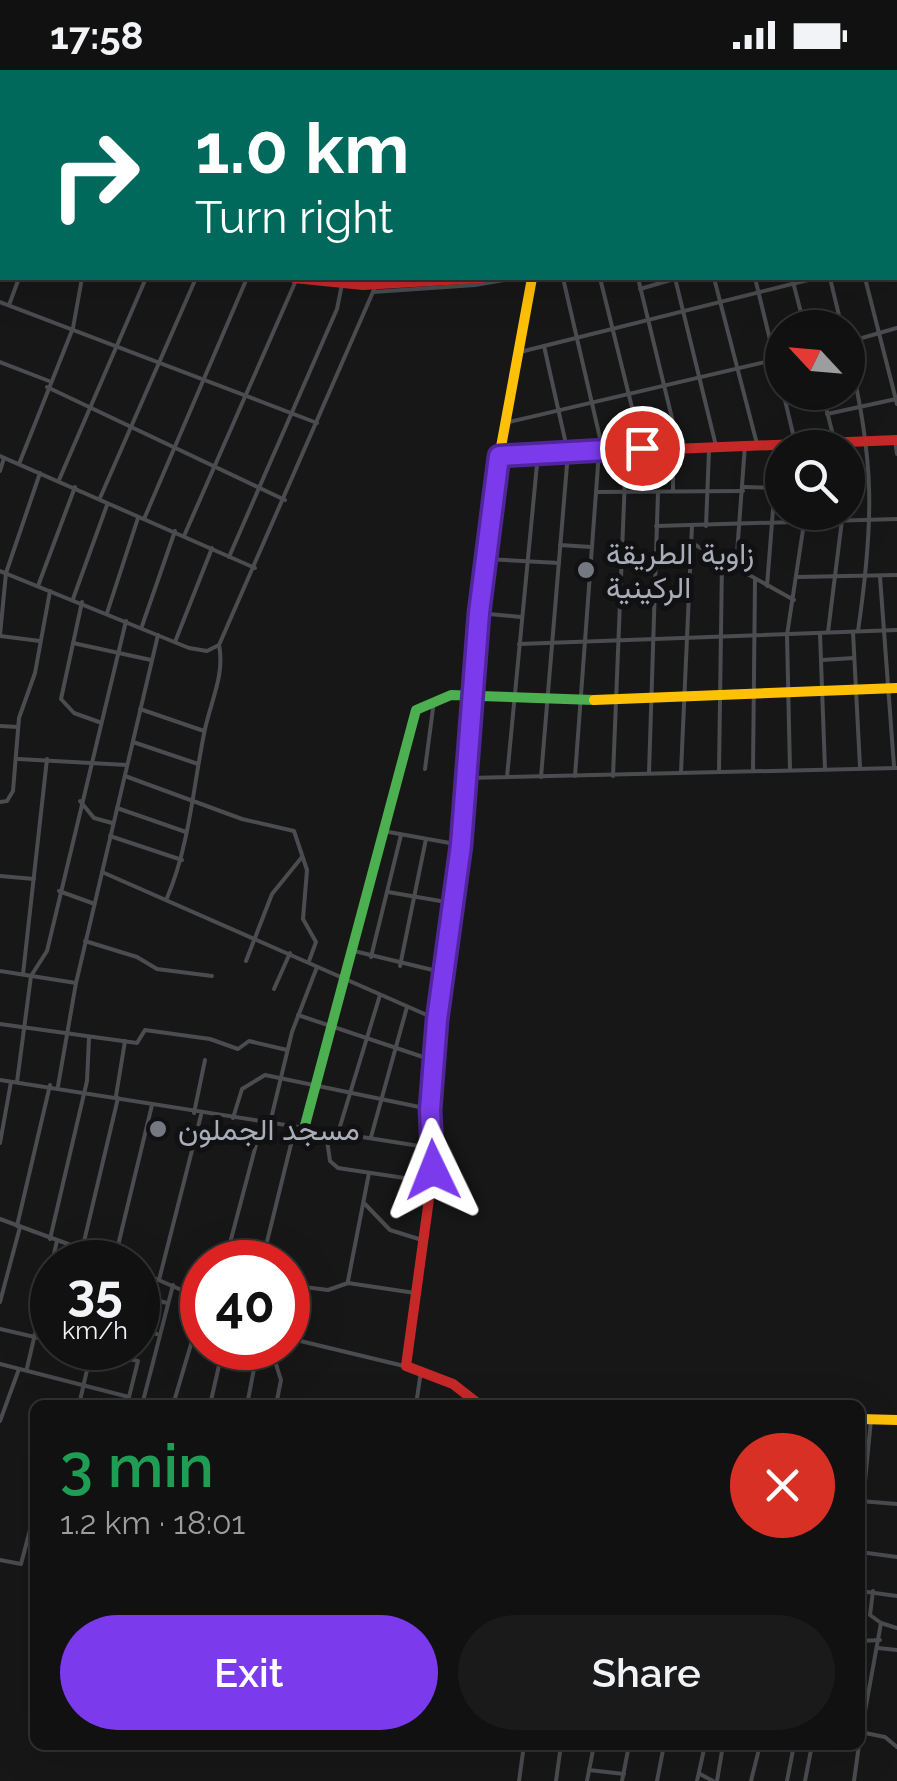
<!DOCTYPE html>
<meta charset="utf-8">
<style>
body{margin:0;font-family:Raleway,Vazirmatn,sans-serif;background:#1a1a1a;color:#f1f3f6;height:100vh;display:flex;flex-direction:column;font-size:38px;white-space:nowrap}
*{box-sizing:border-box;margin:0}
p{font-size:32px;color:#9c9d9f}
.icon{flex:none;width:55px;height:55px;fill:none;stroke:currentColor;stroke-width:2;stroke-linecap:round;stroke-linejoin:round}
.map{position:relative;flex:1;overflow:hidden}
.details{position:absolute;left:30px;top:1330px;width:835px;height:350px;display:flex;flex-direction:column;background:#111;border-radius:15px;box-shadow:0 10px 40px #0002,0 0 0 2px #303131}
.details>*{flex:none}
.guide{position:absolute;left:0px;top:0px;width:898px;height:210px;box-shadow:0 10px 40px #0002,0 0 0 2px #303131;background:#00695c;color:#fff;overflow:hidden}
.needle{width:65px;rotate:296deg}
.tools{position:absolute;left:765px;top:240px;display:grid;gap:20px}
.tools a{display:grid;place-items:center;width:100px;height:100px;border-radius:50%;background:#111;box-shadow:0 10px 40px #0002,0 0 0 2px #303131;font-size:50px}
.speed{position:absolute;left:30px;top:1170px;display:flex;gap:20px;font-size:50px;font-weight:700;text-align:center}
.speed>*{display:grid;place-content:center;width:130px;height:130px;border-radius:50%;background:#111;box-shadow:0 10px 40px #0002,0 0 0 2px #303131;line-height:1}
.speed small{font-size:25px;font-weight:400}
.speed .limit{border:15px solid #d22;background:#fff;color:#111}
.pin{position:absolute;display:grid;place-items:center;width:85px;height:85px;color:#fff;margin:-42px;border:5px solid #fff;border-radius:50%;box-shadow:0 2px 10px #0007}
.me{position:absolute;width:110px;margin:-55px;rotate:358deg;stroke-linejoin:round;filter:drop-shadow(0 0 8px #0008)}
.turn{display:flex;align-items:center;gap:35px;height:210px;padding:0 30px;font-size:45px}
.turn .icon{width:130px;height:130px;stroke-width:2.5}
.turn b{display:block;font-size:70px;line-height:85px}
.round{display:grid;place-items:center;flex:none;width:105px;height:105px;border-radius:52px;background:#1a1a1a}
.head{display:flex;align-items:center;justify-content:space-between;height:170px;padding:0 30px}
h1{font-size:60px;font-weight:600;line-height:75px;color:#1e9e55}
.action{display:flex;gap:20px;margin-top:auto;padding:20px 30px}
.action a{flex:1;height:115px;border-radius:60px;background:#7c3aed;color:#fff;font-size:40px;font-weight:600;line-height:115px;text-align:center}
.action a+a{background:#1a1a1a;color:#f1f3f6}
.status{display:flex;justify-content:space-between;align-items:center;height:70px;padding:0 50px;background:#111;direction:ltr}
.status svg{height:28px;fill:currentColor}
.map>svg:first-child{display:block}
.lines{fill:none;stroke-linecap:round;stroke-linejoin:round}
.street{stroke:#4b4c50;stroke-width:4}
.fast{stroke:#4caf50;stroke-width:10}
.slow{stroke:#ffc107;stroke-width:10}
.jam{stroke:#c62828;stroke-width:10}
.route-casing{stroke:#51269a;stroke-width:25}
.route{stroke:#7c3aed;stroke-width:18}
.poi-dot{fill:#757880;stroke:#111113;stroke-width:4}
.labels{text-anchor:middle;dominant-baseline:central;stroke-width:10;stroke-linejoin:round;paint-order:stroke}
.poi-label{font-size:30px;fill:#a8adb8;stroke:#111113;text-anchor:start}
</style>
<div class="status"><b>17:58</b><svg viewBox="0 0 49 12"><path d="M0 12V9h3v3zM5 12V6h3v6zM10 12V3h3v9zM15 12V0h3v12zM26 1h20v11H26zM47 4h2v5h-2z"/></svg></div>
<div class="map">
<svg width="897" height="1711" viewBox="0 0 897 1711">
<rect width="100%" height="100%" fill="#171717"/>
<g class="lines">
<g class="street">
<polyline points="51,0 57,2"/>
<polyline points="338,0 348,2"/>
<polyline points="611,0 612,2"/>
<polyline points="24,2 25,0"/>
<polyline points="64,2 65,0"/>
<polyline points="110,2 111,0"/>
<polyline points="140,2 140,0"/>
<polyline points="174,2 175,0"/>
<polyline points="215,2 216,0"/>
<polyline points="257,2 258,0"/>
<polyline points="293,2 294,0"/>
<polyline points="330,2 331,0"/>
<polyline points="367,2 368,0"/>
<polyline points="404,2 405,0"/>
<polyline points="471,2 472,0"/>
<polyline points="501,2 502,0"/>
<polyline points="529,2 530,0"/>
<polyline points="558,2 559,0"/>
<polyline points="589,2 589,0"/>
<polyline points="0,55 2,49"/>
<polyline points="0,160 2,151"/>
<polyline points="895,165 897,172"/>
<polyline points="895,190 897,190"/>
<polyline points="563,208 603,381"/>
<polyline points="600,208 642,378"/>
<polyline points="638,208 679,377"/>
<polyline points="675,208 716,376"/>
<polyline points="714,208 757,374"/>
<polyline points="755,208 782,319"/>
<polyline points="792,208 805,258"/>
<polyline points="830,208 842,258"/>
<polyline points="865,208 897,334"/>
<polyline points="640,219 674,209"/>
<polyline points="373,222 475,215 516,208"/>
<polyline points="0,232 317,353"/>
<polyline points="9,235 19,208"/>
<polyline points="848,272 897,258"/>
<path d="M848,280C875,390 874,451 858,561"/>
<polyline points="520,282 816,208"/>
<polyline points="0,292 49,311"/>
<polyline points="47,317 285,430"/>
<polyline points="783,322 795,372"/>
<polyline points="822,322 834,369"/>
<polyline points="827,344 896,329"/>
<polyline points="505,353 782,288"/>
<polyline points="895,370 897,384"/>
<polyline points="673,381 673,421"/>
<polyline points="0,386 255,498"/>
<polyline points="19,394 73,258 82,208"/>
<polyline points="0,401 4,388"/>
<polyline points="848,408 852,375"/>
<polyline points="59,410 146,208"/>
<polyline points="743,417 782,418"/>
<polyline points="596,422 743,421"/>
<polyline points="100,428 196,208"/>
<polyline points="144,449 247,208"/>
<polyline points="656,456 897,449"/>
<polyline points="706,456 709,380"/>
<polyline points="184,466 297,208"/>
<polyline points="690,472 794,530"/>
<polyline points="560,475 591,477"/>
<polyline points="229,487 337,239 342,214"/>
<polyline points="485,489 559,493"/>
<polyline points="736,497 745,375"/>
<polyline points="0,501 189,578 207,581 219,575 376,215"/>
<polyline points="798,507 897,505"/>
<polyline points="880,507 894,696"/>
<polyline points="38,516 75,417"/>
<polyline points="767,516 778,376"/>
<polyline points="73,529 107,435"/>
<polyline points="82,532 61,629 74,643 99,652"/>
<polyline points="107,543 138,448"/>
<polyline points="479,543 521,547"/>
<polyline points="142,556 175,461"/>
<polyline points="828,562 843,442"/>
<polyline points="853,562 860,697"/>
<polyline points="820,564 825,699"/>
<polyline points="0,565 6,503 40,403"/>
<polyline points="0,566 40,571"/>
<polyline points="175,572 212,478"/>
<polyline points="73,573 151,590"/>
<polyline points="519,574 897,560"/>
<polyline points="822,590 854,588"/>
<polyline points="140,639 204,661"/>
<polyline points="0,656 18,657"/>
<polyline points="133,672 198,694"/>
<polyline points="18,689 127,695"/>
<polyline points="425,699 434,631"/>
<polyline points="790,700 787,565 804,453"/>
<polyline points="753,701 755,509"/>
<polyline points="681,702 692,456"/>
<polyline points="719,702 722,491"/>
<polyline points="649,703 658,422"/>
<polyline points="125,706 242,749 294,761 307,800 303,849 316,872 309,891"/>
<polyline points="575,706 599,382"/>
<polyline points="613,706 626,383"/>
<polyline points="507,707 538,384"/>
<polyline points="541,707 568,383 544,276"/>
<polyline points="468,708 897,698"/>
<polyline points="80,731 94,748 112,753"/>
<polyline points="0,732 7,731 13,721 19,648 35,603 50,521"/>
<polyline points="117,738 186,762"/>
<polyline points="383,761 461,775"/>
<polyline points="110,766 182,790"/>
<polyline points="102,802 436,949"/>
<polyline points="0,806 34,809"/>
<polyline points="59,821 92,833"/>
<polyline points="388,822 452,833"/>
<path d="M167,828C190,774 193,716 205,659C211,631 225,604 219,575"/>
<polyline points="85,871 137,887 157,899 212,906"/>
<polyline points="354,881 441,902"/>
<polyline points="371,887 401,765"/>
<polyline points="246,891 272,824 302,787"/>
<polyline points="400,896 426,769"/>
<polyline points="0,901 76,913"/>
<polyline points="23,904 47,689"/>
<polyline points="274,919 290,883"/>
<polyline points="298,945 435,991"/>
<polyline points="0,954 137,973 145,960 210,969 238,979 249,971 287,980"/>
<path d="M0,1010C144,1033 288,1056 432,1078"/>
<polyline points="17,1012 31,906 47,881 126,551"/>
<polyline points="58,1016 76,913 158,565"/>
<polyline points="116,1026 125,971"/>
<polyline points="194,1043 205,990"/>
<polyline points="233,1048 242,1019 265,1005 429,1039"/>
<polyline points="270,1053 292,962 317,897"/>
<polyline points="326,1063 330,1091 338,1098 431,1112"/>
<polyline points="338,1063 380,925"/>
<polyline points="371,1067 407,937"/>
<polyline points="0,1073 11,1012"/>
<polyline points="365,1134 390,1160 422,1170"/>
<polyline points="0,1149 117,1192"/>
<polyline points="17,1156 50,1015"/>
<polyline points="50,1169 87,1011 89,968"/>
<polyline points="82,1180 118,1028"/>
<polyline points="114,1192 152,1035"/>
<polyline points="225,1192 262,1052"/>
<polyline points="262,1192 295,1058"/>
<polyline points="138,1201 202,1229"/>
<polyline points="159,1210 201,1045"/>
<polyline points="348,1211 369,1103"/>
<polyline points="288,1215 328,1220 348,1213 415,1223"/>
<polyline points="138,1225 167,1233"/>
<polyline points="288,1228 291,1216"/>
<polyline points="0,1232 20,1157"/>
<polyline points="138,1258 157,1264"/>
<polyline points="0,1259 52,1271"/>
<polyline points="288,1268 404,1296"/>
<polyline points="82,1278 138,1291 127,1335"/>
<polyline points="0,1294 129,1327"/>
<polyline points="27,1298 57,1171"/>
<polyline points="79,1335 92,1278"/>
<polyline points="142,1335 173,1215"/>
<polyline points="173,1335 202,1237"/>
<polyline points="210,1335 223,1278"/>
<polyline points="247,1335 258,1278"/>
<polyline points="276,1335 281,1310 275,1291 279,1278"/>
<polyline points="416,1335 421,1301"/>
<polyline points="0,1351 19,1299"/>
<polyline points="860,1431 897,1434"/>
<polyline points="860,1462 871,1350"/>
<polyline points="860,1482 897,1487"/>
<polyline points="0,1490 21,1494 35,1441"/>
<polyline points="860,1521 897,1526"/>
<polyline points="881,1553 897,1558"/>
<polyline points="860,1571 880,1570"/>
<polyline points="878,1578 897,1580"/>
<polyline points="860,1662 885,1667 897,1677"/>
<polyline points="860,1669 881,1553 870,1545 873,1521"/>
<polyline points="589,1700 624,1704"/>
<polyline points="700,1704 713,1711"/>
<polyline points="519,1711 524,1675"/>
<polyline points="556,1711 561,1675"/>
<polyline points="587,1711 594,1675"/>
<polyline points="622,1711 629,1675"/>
<polyline points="657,1711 664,1675"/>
<polyline points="697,1711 705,1675"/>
<polyline points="717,1711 723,1675"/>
<polyline points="751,1711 760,1675"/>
<polyline points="787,1711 794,1675"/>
<polyline points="805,1711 812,1675"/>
<polyline points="854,1711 859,1675"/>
</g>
<g class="fast">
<polyline points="895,106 897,105"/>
<polyline points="0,127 2,128"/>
<polyline points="0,134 2,135"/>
<polyline points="343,208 432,208"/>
<polyline points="304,1059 416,640 451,625 594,630"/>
</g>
<g class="slow">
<polyline points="438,0 438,2"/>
<polyline points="895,99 897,99"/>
<polyline points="594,630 897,618"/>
<polyline points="433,1004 465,740 494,415 532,208"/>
<polyline points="860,1349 897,1350"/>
</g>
<g class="jam">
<polyline points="294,208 363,215 481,208"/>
<polyline points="499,386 897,370"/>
<polyline points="433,1004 433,1100 406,1296 453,1314 480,1335"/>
</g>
</g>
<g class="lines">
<defs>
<polyline id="route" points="433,1100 430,1040 437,950 461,775 479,543 499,386 642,378"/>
</defs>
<use href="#route" class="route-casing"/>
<use href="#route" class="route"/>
</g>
<g class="poi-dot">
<circle cx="586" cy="500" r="10"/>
<circle cx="158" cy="1059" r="10"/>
</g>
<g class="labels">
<g class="poi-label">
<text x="606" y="483">زاوية الطريقة<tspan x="606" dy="34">الركينية</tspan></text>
<text x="178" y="1059">مسجد الجملون</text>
</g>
</g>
</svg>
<div class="tools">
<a><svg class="needle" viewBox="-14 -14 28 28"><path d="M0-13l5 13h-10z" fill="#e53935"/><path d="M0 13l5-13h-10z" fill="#9c9d9f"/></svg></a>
<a><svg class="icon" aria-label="search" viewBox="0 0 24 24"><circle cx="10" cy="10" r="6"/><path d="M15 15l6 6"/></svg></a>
</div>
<div class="speed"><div>35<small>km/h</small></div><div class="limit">40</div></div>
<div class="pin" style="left:642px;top:378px;background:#d93025"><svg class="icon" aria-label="arrive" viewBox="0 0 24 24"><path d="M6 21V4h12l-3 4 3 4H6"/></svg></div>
<svg class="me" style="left:433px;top:1100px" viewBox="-20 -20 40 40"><path d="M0-17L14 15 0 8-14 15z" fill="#7c3aed" stroke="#fff" stroke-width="4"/></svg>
<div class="guide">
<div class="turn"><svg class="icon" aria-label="right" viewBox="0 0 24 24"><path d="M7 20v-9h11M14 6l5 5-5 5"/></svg><div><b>1.0 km</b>Turn right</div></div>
</div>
<section class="details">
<div class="head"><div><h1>3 min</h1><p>1.2 km · 18:01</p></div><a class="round" style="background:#d93025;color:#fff"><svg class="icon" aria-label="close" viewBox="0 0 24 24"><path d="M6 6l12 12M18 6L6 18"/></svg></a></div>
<div class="action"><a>Exit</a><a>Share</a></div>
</section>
</div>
